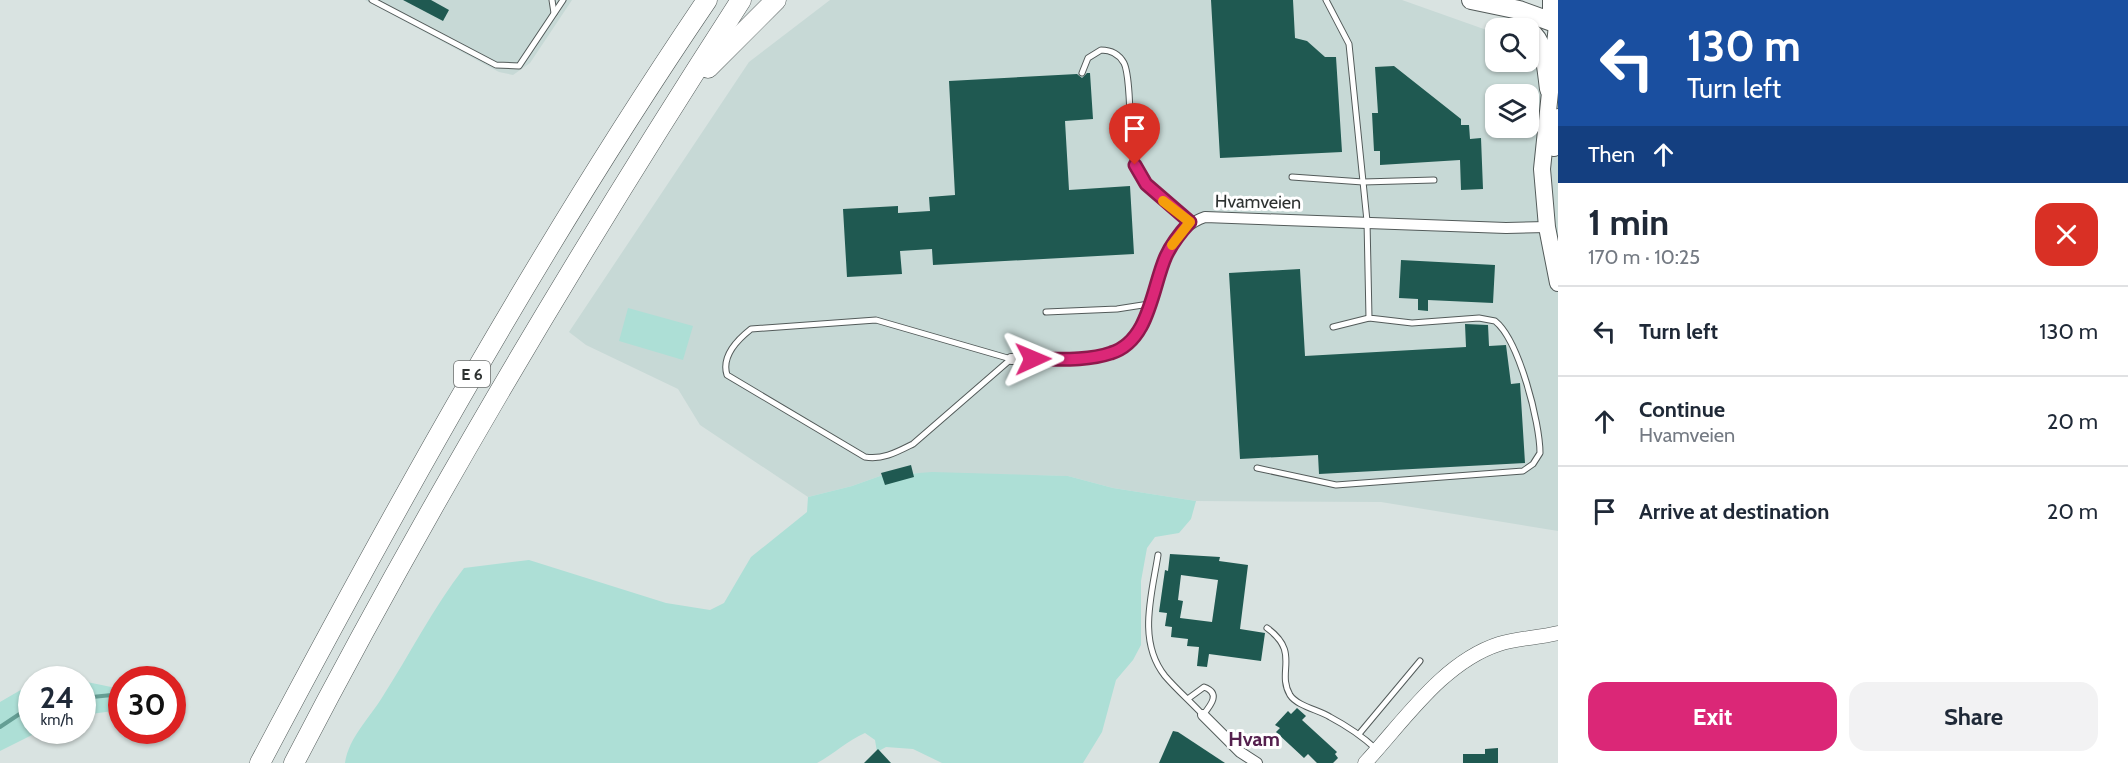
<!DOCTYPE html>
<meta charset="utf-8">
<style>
body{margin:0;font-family:Cabin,sans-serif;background:#f2f2f3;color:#1f2937;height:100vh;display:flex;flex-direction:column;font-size:22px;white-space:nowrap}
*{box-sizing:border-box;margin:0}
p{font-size:20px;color:#747a83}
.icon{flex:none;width:33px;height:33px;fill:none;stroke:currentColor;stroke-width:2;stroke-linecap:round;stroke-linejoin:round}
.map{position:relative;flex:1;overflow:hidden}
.panel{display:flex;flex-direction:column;background:#fff;width:570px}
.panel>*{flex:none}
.top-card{background:#1a4fa0;color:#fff;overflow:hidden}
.controls{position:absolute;left:1485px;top:18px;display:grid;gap:12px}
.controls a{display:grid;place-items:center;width:54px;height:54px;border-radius:12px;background:#fff;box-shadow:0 2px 4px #0004;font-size:30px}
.speed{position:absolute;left:18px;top:666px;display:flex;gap:12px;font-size:30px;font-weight:700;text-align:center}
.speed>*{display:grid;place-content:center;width:78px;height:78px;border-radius:50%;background:#fff;box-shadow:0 2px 4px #0004;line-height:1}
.speed small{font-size:15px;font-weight:400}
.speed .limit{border:9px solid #d22;background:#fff;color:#111}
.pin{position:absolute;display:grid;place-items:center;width:51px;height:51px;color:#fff;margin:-62px -26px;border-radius:50% 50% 50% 0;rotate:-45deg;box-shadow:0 0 6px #0007}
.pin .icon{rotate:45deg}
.me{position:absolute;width:66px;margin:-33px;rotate:89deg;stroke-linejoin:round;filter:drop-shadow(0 0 4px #0008)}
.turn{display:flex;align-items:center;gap:21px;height:126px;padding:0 30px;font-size:27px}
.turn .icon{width:78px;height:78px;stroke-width:2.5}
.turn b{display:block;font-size:42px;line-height:51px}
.then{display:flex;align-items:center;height:57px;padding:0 30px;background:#0003;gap:12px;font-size:22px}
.round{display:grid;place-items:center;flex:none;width:63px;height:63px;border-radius:18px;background:#f2f2f3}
.summary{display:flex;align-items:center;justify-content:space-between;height:102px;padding:0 30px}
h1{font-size:36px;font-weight:800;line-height:45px}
.cta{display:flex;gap:12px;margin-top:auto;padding:12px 30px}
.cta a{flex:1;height:69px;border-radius:18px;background:#db2777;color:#fff;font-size:24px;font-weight:800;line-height:69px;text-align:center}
.cta a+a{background:#f2f2f3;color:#1f2937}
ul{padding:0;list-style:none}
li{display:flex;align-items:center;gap:18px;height:90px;padding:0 30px;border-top:2px solid #e0e1e3}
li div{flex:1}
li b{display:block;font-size:22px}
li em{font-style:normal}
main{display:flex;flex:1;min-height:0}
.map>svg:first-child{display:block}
.built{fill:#c7d9d6;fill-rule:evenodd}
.green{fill:#addfd6}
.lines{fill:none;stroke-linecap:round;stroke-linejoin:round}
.stream{stroke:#659e94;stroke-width:4}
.building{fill:#1f5951;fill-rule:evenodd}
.service-casing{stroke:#535b5a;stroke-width:7}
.minor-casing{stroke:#535b5a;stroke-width:12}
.tertiary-casing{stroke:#535b5a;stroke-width:15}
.primary-casing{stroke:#535b5a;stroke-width:18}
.trunk-casing{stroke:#535b5a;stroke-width:20}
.motorway-casing{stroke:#535b5a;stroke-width:21}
.service{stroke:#fff;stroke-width:5}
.minor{stroke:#fff;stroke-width:10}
.tertiary{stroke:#fff;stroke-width:14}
.primary{stroke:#fff;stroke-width:16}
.trunk{stroke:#fff;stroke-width:18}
.motorway{stroke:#fff;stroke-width:20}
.route-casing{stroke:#8e194d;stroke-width:15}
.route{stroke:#db2777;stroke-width:10}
.slow{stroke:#f59e0b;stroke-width:10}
.labels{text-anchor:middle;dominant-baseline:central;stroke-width:6;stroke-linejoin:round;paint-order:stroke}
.shield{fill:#fff;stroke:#6c6f6e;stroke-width:1.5}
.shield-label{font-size:16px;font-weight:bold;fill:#2d3130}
.street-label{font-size:18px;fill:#2d3130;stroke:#fff}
.neighbourhood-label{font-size:20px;font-weight:bold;fill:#55204e;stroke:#fff}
</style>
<main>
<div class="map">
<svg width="1558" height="763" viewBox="0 0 1558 763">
<rect width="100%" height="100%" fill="#d9e3e1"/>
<g class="built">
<polygon points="365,0 572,0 530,63 513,75 499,72"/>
<path d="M830,0H1402L1495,33L1496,62H1528L1529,43L1558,40V531L1381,502L1196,501L1113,488L1068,476L910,473L880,476L852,486L808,497L700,425L678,389L586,345L569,332L749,62ZM1496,94H1528V128H1496Z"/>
</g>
<g class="green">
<polygon points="628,308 693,326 683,360 619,341"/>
<path d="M932,472L1068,476L1113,488L1196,501L1191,519L1179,533L1155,537L1147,548L1141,581V645L1133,660L1116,680L1102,732L1083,763H942L913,749L886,747L877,752L875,740L865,733C848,740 834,754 817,763H345C349,737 369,719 383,696C410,654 433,608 464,568L529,560L666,603L710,610L724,603L751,557L807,512L808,497L852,486L880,476Z"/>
<polygon points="82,681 121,689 121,710 83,715"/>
<polygon points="31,684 32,730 40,731 0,751 0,702"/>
</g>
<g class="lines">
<g class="stream">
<polyline points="82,698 122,694"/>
<polyline points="0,727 21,713 32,711"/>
</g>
</g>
<g class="building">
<polygon points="403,0 431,0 449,10 443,21"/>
<polygon points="1211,0 1293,0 1295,38 1307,41 1325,57 1336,57 1342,152 1220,158"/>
<polygon points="1394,66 1461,119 1461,125 1469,125 1470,139 1481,138 1483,189 1461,190 1460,160 1380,165 1380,151 1374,151 1372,113 1378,113 1375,67"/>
<polygon points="1087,73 1090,73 1093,119 1065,121 1069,190 1130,186 1134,254 933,265 932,249 900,251 902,274 847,277 843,209 898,206 898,213 930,211 929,197 955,195 949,81 1077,74 1082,78"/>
<polygon points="1401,260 1495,265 1493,303 1428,300 1428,311 1418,310 1418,299 1399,298"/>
<polygon points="1300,269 1305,356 1466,347 1465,324 1488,325 1489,346 1506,345 1511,384 1520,383 1525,463 1319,474 1318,455 1240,459 1229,273"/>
<polygon points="911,465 914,477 885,485 881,473"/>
<path d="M1170,554L1220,557L1219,561L1248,565L1240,629L1265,633L1261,661L1209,654L1207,667L1197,666L1199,647L1187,646L1188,639L1171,637L1172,627L1165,626L1167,613L1159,612L1165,570L1168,571ZM1181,575L1218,580L1212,622L1180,618L1183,601L1178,600Z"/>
<polygon points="1297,708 1306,716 1302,720 1337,752 1335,754 1338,758 1333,763 1317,763 1308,754 1304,758 1276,732 1280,728 1275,725 1288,711 1291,714"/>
<polygon points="1173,731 1178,732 1225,763 1159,763"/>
<polygon points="1498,748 1498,763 1463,763 1463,754 1485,754 1485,749"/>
<polygon points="878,749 891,763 864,763"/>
</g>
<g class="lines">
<defs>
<g id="service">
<polyline points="372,0 496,65 519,66 563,0"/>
<polyline points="552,0 554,13"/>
<path d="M1082,73L1088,58L1101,50C1111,50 1119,54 1124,63C1131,77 1130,135 1131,154C1141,185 1164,203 1190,222"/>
<polyline points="1292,177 1363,182 1434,180"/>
<polyline points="1046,312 1117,309 1149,304"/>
<path d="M876,320L1011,359L913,444C897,452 883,460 865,457L727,375C721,356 737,340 751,329Z"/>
<polyline points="1333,327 1369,318"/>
<path d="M1257,468L1336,485L1523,471L1533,464L1540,453C1540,423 1519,340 1495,321L1479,318L1412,323L1369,318L1367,221L1349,44L1326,0"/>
<path d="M1158,555C1152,594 1137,641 1165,676C1176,689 1191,702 1203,715C1211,705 1221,693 1204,687L1189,698"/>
<path d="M1267,628C1301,653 1276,671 1290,695C1297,706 1319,710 1330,717C1347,726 1362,736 1376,749"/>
<polyline points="1359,734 1420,661"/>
</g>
<g id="minor">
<path d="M1011,359C1043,359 1083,364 1113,352C1168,331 1143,238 1205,217L1506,228L1547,227"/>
<polyline points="1203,715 1240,752 1257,763"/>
</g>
<path id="tertiary" d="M1365,763C1404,721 1443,662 1499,644C1518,638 1538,638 1558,633"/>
<g id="primary">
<polyline points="1557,25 1542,169 1547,227 1558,283"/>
<polyline points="1554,148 1558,117"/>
</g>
<g id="trunk">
<polyline points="1471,0 1519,10 1555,23"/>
<polyline points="1552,0 1552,18 1558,26"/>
<path d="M1528,29C1546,43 1546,67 1549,89"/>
</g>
<g id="motorway">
<polyline points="708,68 776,0"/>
<path d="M260,763C398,502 541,245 707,0"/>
<path d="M294,763C430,501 581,248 741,0"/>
</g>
</defs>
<use href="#service" class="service-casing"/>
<use href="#minor" class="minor-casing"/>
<use href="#tertiary" class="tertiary-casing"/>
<use href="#primary" class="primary-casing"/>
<use href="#trunk" class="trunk-casing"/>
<use href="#motorway" class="motorway-casing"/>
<use href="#service" class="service"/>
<use href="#minor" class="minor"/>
<use href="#tertiary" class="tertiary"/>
<use href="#primary" class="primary"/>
<use href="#trunk" class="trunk"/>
<use href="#motorway" class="motorway"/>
</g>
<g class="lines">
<defs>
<path id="route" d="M1033,359C1059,359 1087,361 1111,353C1150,341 1152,287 1166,256C1172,243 1180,233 1190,222L1146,184L1135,165"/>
</defs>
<use href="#route" class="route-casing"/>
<use href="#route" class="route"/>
<polyline class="slow" points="1163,201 1190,222 1172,245"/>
</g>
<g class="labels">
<rect class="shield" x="454" y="361" width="36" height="26" rx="4.5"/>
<g class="shield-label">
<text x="472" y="374">E 6</text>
</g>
<g class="street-label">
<text transform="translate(1258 202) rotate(1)">Hvamveien</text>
</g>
<g class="neighbourhood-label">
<text x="1254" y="739">Hvam</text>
</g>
</g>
</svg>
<div class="controls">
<a><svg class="icon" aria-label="search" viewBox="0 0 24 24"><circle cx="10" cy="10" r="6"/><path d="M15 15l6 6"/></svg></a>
<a><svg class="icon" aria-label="layers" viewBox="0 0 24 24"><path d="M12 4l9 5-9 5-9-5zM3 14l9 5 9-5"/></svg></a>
</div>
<div class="speed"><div>24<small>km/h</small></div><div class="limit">30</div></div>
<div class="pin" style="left:1135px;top:165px;background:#d93025"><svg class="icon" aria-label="arrive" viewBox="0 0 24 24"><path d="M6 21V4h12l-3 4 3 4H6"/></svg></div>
<svg class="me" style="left:1033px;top:359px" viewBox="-20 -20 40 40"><path d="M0-17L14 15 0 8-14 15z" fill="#db2777" stroke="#fff" stroke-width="4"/></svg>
</div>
<section class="panel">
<div class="top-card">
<div class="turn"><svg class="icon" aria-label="left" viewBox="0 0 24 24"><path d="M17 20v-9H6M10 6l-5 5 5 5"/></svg><div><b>130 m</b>Turn left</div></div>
<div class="then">Then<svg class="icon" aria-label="ahead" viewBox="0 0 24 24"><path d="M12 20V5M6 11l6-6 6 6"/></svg></div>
</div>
<div class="summary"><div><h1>1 min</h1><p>170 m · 10:25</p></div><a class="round" style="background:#d93025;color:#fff"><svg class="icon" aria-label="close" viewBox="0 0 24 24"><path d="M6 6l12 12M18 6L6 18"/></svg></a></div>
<ul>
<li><svg class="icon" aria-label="left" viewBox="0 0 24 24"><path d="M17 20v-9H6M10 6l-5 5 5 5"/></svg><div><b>Turn left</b></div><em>130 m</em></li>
<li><svg class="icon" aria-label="ahead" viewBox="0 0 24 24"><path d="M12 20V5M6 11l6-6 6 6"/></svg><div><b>Continue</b><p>Hvamveien</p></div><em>20 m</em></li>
<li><svg class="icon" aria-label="arrive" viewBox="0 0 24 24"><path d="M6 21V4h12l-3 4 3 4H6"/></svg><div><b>Arrive at destination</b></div><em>20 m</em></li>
</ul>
<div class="cta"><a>Exit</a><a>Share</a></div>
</section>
</main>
